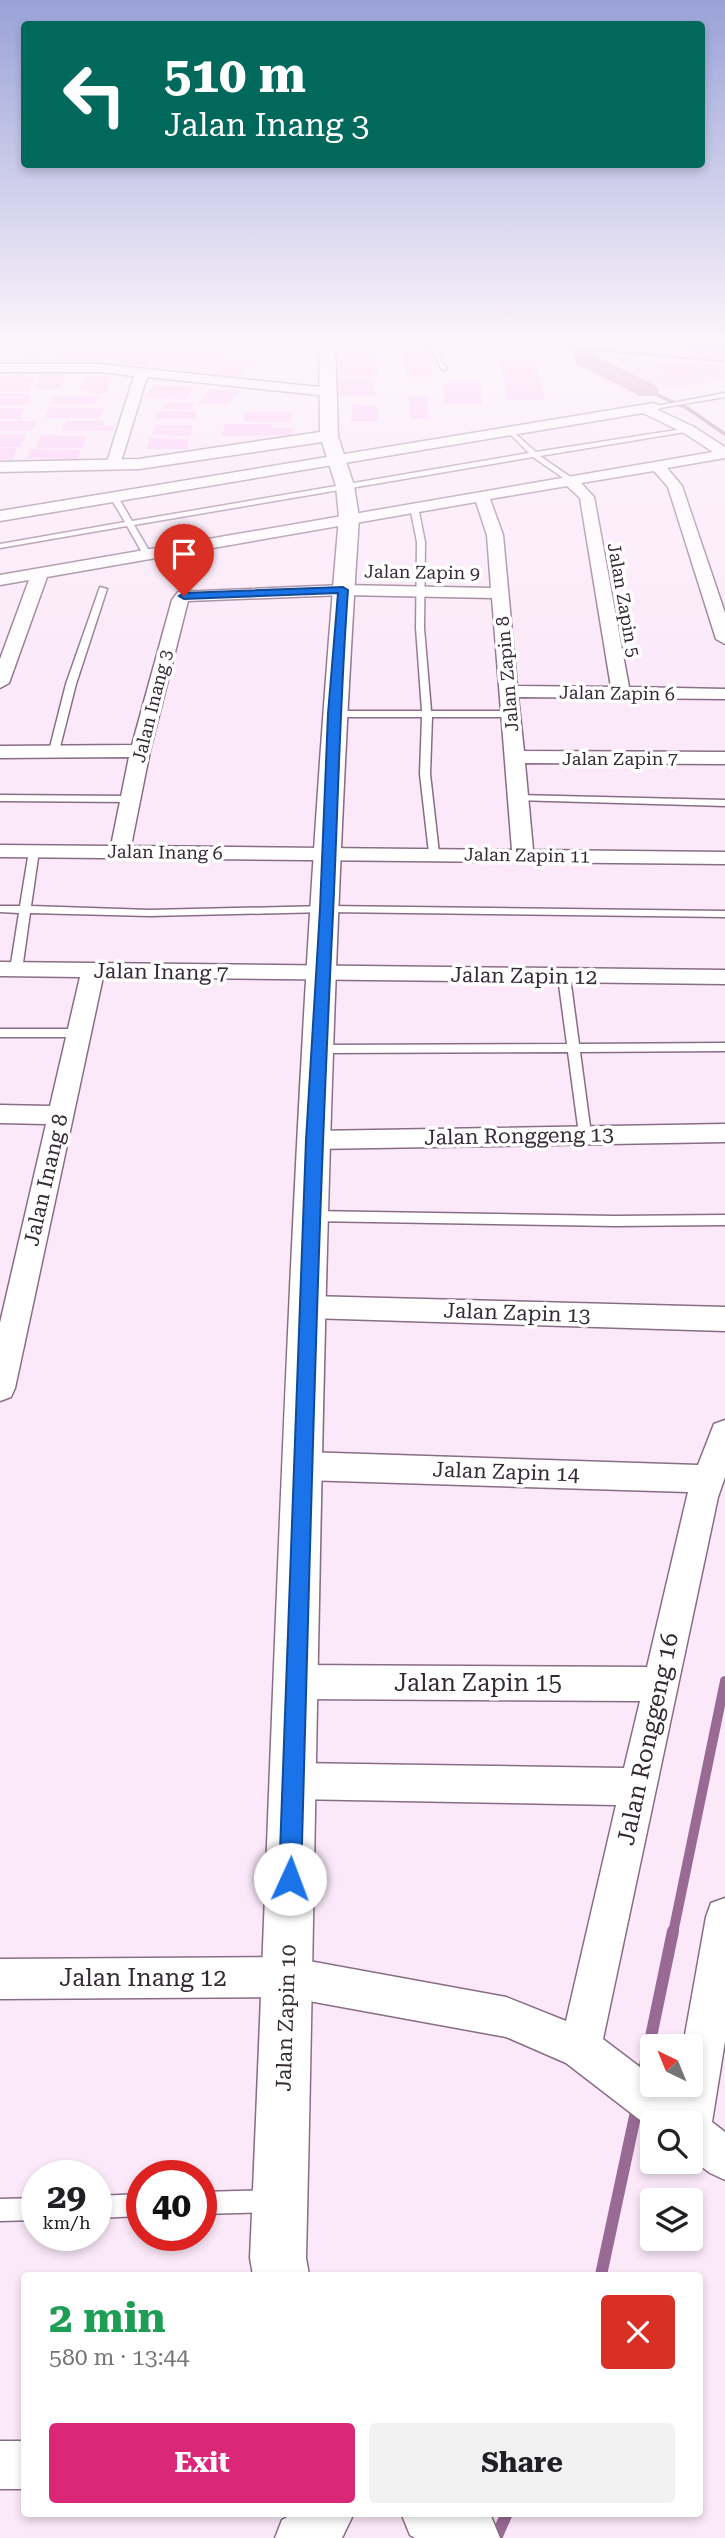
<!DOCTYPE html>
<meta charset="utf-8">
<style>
body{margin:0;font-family:"Roboto Serif",serif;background:#f2f2f2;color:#202124;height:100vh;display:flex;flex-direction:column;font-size:26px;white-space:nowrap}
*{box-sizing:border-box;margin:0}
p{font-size:23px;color:#757577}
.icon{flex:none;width:38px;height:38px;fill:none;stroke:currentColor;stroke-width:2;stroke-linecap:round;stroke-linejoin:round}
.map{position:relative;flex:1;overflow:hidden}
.side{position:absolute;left:21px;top:2272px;width:682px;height:245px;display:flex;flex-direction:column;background:#fff;border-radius:7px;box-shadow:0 4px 10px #0003}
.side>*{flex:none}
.banner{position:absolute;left:21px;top:21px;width:684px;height:147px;border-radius:7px;box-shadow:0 4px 10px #0003;background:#00695c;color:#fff;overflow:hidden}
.needle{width:46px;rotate:317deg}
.controls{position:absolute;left:640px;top:2034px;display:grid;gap:14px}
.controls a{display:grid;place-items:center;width:63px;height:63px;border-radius:7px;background:#fff;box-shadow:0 4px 10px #0003;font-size:35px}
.speed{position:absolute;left:21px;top:2160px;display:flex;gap:14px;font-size:35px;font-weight:700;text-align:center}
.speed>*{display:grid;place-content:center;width:91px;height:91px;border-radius:50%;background:#fff;box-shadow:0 4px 10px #0003;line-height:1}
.speed small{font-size:18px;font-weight:400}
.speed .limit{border:10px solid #d22;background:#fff;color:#111}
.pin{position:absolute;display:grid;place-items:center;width:60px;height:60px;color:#fff;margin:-72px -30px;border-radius:50% 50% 50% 0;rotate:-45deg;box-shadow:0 0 7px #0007}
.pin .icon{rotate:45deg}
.me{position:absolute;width:77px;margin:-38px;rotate:2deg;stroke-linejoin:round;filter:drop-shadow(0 0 5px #0008)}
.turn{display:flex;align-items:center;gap:24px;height:147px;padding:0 28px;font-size:32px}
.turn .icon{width:91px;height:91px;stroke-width:2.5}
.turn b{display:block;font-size:49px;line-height:60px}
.round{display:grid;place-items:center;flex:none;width:74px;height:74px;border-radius:7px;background:#f2f2f2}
.overview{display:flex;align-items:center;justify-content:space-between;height:119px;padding:0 28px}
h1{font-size:42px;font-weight:700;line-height:52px;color:#1e9e55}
.action{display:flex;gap:14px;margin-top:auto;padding:14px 28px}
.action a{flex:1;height:80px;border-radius:7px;background:#db2777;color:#fff;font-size:28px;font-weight:700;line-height:80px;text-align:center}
.action a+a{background:#f2f2f2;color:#202124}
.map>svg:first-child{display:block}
.built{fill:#fad5f5}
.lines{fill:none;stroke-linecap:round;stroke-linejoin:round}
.stream-far2{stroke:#996a94;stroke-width:3.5}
.stream-far1{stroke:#996a94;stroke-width:10}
.stream{stroke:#996a94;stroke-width:12}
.river{fill:#c486bd;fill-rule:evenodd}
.building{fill:#fcbbf5}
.service-casing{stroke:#896d85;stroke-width:3}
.minor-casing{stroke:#896d85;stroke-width:3}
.tertiary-casing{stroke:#896d85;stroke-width:3}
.primary-casing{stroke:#b26cab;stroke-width:3}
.trunk-casing{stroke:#b26cab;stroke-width:3}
.service{fill:#fff;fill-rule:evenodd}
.minor{fill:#fff;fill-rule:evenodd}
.tertiary{fill:#fff;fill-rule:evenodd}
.primary{fill:#f9bcf3;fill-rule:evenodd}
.trunk{fill:#f7a6ef;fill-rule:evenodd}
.route{fill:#1a73e8;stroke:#114b97;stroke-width:2}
.labels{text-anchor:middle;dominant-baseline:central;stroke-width:7;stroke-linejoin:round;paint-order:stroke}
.far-street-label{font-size:18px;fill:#352a34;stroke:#fff}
.street-label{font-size:21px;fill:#352a34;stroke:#fff}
.near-street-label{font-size:24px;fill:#352a34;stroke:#fff}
</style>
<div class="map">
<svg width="725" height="2538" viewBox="0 0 725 2538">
<rect width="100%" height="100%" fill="#fbe9f9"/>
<polygon class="built" points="617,357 725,366 725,380 669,389 636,383"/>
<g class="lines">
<polyline class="stream-far2" points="648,391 687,408 725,434"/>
<polyline class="stream-far1" points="673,1933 725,1681"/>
<g class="stream">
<polyline points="642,2080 673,1931"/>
<polyline points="601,2275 637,2107"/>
<polyline points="496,2538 507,2513"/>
</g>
<polygon class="river" points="579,340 601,340 594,355 656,386 659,391 656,396 640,396 575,363 572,350"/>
</g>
<g class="building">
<polygon points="204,340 230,340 229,342 234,343 229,350 237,340 264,340 254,354 196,350"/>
<polygon points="61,342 93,343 84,359 52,358"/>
<polygon points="269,342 296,344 288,356 261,354"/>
<polygon points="23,344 48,345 41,356 16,356"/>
<polygon points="101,344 127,346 113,361 86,359"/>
<polygon points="131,348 159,350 145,365 119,363"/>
<polygon points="374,348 378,376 335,377 332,349"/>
<polygon points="164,349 194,351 181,368 150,366"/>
<polygon points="197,351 226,353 214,371 185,369"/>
<polygon points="404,351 429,351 432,377 407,377"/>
<polygon points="223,359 255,361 252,365 246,364 239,376 214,374"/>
<polygon points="500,360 536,360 545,400 507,400"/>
<polygon points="657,364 721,369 720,374 687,371 685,379 664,377 667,369 655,368"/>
<polygon points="24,375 23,378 33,378 29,391 0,392 0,376"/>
<polygon points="42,375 66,375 60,389 40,389 36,387"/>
<polygon points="87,376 113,376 104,394 88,394 90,389 80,389"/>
<polygon points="371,378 376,396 339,397 336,379"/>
<polygon points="448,381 480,381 482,404 444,404 443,384 448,384"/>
<polygon points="154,385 177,386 194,387 186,400 145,397"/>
<polygon points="210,389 240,391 229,404 197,404"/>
<polygon points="0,394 32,394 26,405 0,405"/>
<polygon points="55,396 98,396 95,404 51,404"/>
<polygon points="409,396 427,396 429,419 410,419"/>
<polygon points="166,402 194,403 191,410 162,409"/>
<polygon points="352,404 378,406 378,421 351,421"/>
<polygon points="50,407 104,408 100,418 45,418"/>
<polygon points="0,408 25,408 21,419 0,419"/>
<polygon points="157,411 196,411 195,419 155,419"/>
<polygon points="245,412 292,412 291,422 243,422"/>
<polygon points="0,421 36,421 32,431 0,431"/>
<polygon points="66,421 105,421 103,426 114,426 113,431 62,431"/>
<polygon points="225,424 272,424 271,428 293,428 292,435 221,437"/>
<polygon points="156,425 193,425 190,436 152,435"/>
<polygon points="0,434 26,434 20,447 0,447"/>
<polygon points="41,435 87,436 83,448 36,448"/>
<polygon points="150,438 189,439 187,449 147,449"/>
<polygon points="0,448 17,448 12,460 0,460"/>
<polygon points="31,449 81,450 77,459 27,458"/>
</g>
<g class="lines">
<defs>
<g id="service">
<polygon points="399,340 409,340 436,348 447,369 442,370 432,350"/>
<polygon points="725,393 725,397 654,409 651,407"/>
<polygon points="689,428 691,431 540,456 572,478 572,482 569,482 533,457 134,525 151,554 147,556 143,554 127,526 0,548 0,544 125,522 110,497 114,495 118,497 132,521 529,453 508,432 510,429 536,452"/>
<polygon points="414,505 418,507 425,542 424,628 431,711 511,711 516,714 511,717 432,717 430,774 439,853 434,856 429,853 420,774 422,717 334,717 329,714 334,711 422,711 416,628 417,542 410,507"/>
<polygon points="100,587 107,589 76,684 59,751 51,753 49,751 66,684"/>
<polygon points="0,795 130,796 135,799 130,802 0,801"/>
<polygon points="518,795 725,800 725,806 514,800 513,798"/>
<polygon points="34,848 39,851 31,906 150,910 327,906 725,911 725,917 327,912 150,916 30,913 22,970 16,974 10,970 19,913 0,912 0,906 20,906 29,851"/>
<polygon points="564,973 570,977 579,1044 725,1043 725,1051 580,1052 591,1134 585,1139 579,1134 568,1052 320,1053 314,1049 320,1045 567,1044 558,977"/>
<polygon points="0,1029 79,1029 85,1033 79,1037 0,1037"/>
<polygon points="311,1211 615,1216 725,1215 725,1225 615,1226 311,1221 304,1216"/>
<polygon points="272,2190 280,2193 283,2201 280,2209 272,2212 201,2214 201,2192"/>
<polygon points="142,2194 142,2216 96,2218 96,2196"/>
<polygon points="37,2198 37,2220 0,2221 0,2199"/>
</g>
<g id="minor">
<polygon points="0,340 8,340 4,347 0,348"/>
<polygon points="0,364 99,364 328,388 335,392 328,396 147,377 120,465 113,469 106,465 134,376 99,372 0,372"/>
<path d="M654,403L661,407L658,410L694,427L725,447V458L667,468L682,486L725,613V644L716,639L668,487L654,471L581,483L594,497L629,687L725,689V699L518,697L524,751L725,752V764L525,763L533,850L725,852V864L0,857V845L111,846L129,757L0,758V746L132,745L172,600L178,592L343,585L491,588L487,535L476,502L47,577L9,683L0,688V659L29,580L0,585V575L713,452L684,433L643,413L0,521V511ZM567,486L580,498L611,687L517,686L503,535L490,499ZM343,595L492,598L512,850L131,846L150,751L188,601Z"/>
<polygon points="0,962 725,970 725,984 103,977 15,1388 11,1397 0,1401 0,1323 46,1124 0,1123 0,1105 50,1106 80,977 0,976"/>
<polygon points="725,1124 725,1142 314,1149 305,1147 301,1140 305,1133 314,1131"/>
<polygon points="309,1296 725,1307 725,1331 309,1318 299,1315 295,1307 299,1299"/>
<polygon points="725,1420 725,1477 718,1497 603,2039 653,2077 653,2084 662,2084 675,2094 676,2084 691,2084 691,2046 683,2046 706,1917 711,1903 725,1898 725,2041 712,2122 725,2132 725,2180 710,2173 691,2159 691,2123 653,2123 653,2130 566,2063 506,2037 287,1997 0,1999 0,1959 287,1957 506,1997 566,2021 616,1805 293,1799 280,1794 275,1781 280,1768 293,1763 624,1768 640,1701 297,1699 285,1694 280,1682 285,1670 297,1665 647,1667 688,1492 304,1480 293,1476 288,1466 293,1456 304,1452 698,1465 714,1424"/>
<rect x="0" y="2441" width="24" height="48"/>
<polygon points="294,2513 354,2513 342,2538 275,2538 282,2520"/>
</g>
<g id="tertiary">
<path d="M319,340H335L338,436L354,486L359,517C321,1096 320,1678 306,2258L309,2275H253L250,2258C276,1678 289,1096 339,517L336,486L322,442L139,469L0,472V462L139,459L320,432Z"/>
<polygon points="401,2513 486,2513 491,2516 500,2538 415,2538 410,2535"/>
</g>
<polygon id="primary" points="540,340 605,340 725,351 725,361 548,345"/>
<polygon id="trunk" points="612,340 680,340 725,344 725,354 620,345"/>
</defs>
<use href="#service" class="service-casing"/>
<use href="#minor" class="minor-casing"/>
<use href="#tertiary" class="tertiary-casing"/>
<use href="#primary" class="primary-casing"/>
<use href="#trunk" class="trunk-casing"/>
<use href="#service" class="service"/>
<use href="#minor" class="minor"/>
<use href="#tertiary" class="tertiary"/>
<use href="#primary" class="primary"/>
<use href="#trunk" class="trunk"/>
</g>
<linearGradient id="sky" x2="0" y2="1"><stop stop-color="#99a2d7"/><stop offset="0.49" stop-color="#fdf5fc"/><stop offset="1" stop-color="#fdf5fc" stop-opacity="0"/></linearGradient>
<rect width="725" height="695" fill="url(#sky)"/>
<path class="route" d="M343,587L348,590C340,698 338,806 333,914C317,1235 310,1557 301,1879L298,1887L290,1890L282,1887L279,1879L306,1140L320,909L328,714L338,593L184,599L179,596L184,593Z"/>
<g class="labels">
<g class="far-street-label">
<text transform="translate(422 572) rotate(1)">Jalan Zapin 9</text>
<text transform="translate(624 600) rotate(80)">Jalan Zapin 5</text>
<text transform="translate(507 674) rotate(-95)">Jalan Zapin 8</text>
<text transform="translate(617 693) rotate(1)">Jalan Zapin 6</text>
<text transform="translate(152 706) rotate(-76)">Jalan Inang 3</text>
<text x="620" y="758">Jalan Zapin 7</text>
<text transform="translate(165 852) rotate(1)">Jalan Inang 6</text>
<text transform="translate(527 855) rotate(1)">Jalan Zapin 11</text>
</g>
<g class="street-label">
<text transform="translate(161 972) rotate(1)">Jalan Inang 7</text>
<text transform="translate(524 976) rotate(1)">Jalan Zapin 12</text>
<text transform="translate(519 1136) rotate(-1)">Jalan Ronggeng 13</text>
<text transform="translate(46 1180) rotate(-77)">Jalan Inang 8</text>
<text transform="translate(517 1313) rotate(2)">Jalan Zapin 13</text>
<text transform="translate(506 1472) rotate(2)">Jalan Zapin 14</text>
<text transform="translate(286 2018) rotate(-88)">Jalan Zapin 10</text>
</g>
<g class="near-street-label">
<text x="478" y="1683">Jalan Zapin 15</text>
<text transform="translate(648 1739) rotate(-78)">Jalan Ronggeng 16</text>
<text x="143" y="1978">Jalan Inang 12</text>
</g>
</g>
</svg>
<div class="controls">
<a><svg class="needle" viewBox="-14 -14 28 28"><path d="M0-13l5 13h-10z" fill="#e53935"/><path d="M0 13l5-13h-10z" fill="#757577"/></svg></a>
<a><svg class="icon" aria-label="search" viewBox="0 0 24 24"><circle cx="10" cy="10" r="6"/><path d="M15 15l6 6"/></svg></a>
<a><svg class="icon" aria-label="layers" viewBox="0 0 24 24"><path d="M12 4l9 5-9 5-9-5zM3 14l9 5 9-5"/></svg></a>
</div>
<div class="speed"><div>29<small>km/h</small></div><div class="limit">40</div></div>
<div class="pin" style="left:184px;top:596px;background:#d93025"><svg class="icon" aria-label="arrive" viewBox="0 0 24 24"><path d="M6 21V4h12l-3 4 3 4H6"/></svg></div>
<svg class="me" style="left:290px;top:1879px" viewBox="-20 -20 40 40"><circle r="19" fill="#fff"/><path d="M0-13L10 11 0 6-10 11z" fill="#1a73e8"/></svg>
<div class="banner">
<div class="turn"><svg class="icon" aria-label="left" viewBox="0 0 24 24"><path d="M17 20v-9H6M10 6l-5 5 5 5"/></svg><div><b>510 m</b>Jalan Inang 3</div></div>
</div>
<section class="side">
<div class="overview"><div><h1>2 min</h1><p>580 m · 13:44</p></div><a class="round" style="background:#d93025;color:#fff"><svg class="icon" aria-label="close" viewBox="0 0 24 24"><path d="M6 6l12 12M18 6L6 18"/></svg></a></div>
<div class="action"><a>Exit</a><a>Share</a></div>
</section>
</div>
